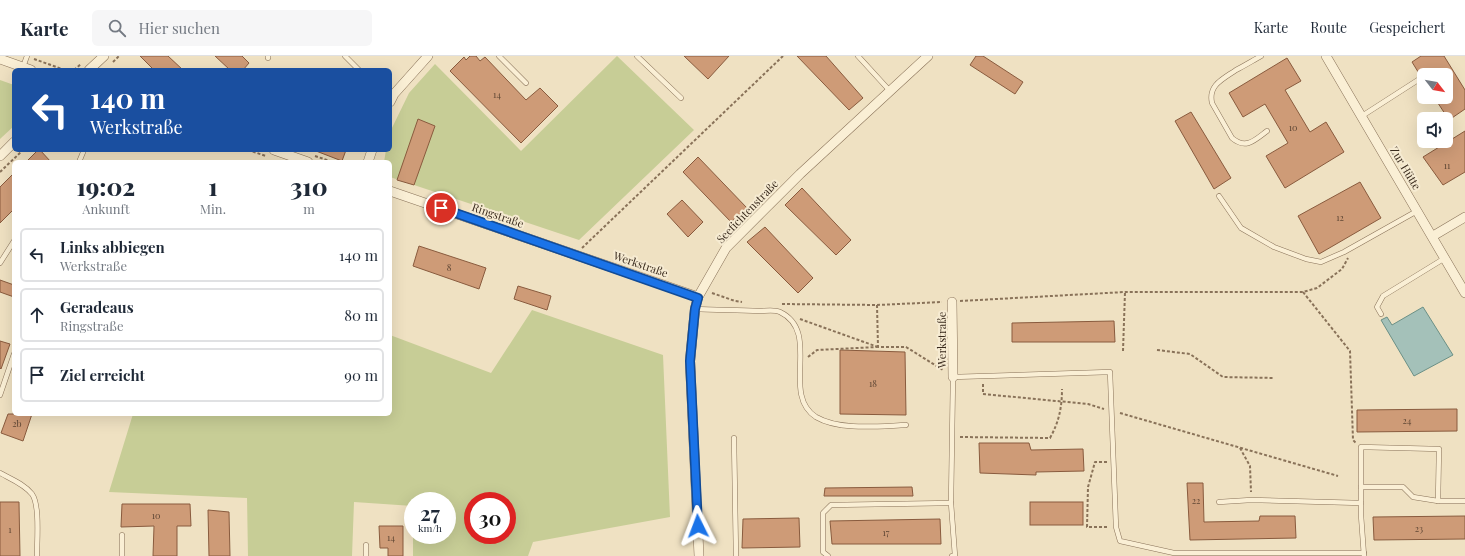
<!DOCTYPE html>
<html lang="de">
<meta charset="utf-8">
<style>
body{margin:0;font-family:"Playfair Display",serif;background:#f6f6f7;color:#1f2937;height:100vh;display:flex;flex-direction:column;font-size:15px;white-space:nowrap}
*{box-sizing:border-box;margin:0}
p{font-size:13px;color:#747a83}
.icon{flex:none;width:22px;height:22px;fill:none;stroke:currentColor;stroke-width:2;stroke-linecap:round;stroke-linejoin:round}
.map{position:relative;flex:1;overflow:hidden}
.sheet{position:absolute;left:12px;top:104px;width:380px;height:256px;display:flex;flex-direction:column;background:#fff;border-radius:6px;box-shadow:0 4px 16px #0002}
.sheet>*{flex:none}
.banner{position:absolute;left:12px;top:12px;width:380px;height:84px;border-radius:6px;box-shadow:0 4px 16px #0002;background:#1a4fa0;color:#fff;overflow:hidden}
.needle{width:26px;rotate:121deg}
.controls{position:absolute;left:1417px;top:12px;display:grid;gap:8px}
.controls a{display:grid;place-items:center;width:36px;height:36px;border-radius:6px;background:#fff;box-shadow:0 4px 16px #0002;font-size:20px}
.speed{position:absolute;left:404px;top:436px;display:flex;gap:8px;font-size:20px;font-weight:700;text-align:center}
.speed>*{display:grid;place-content:center;width:52px;height:52px;border-radius:50%;background:#fff;box-shadow:0 4px 16px #0002;line-height:1}
.speed small{font-size:10px;font-weight:400}
.speed .limit{border:6px solid #d22;background:#fff;color:#111}
.pin{position:absolute;display:grid;place-items:center;width:34px;height:34px;color:#fff;margin:-17px;border:2px solid #fff;border-radius:50%;box-shadow:0 1px 4px #0007}
.me{position:absolute;width:44px;margin:-22px;rotate:357deg;stroke-linejoin:round;filter:drop-shadow(0 0 3px #0008)}
.turn{display:flex;align-items:center;gap:14px;height:84px;padding:0 12px;font-size:18px}
.turn .icon{width:52px;height:52px;stroke-width:2.5}
.turn b{display:block;font-size:28px;line-height:34px}
.eta{display:flex;justify-content:space-evenly;align-items:center;height:68px;text-align:center}
.eta b{font-size:24px;font-weight:800;line-height:28px}
ul{padding:0;list-style:none}
li{display:flex;align-items:center;gap:12px;height:54px;margin:0 8px 6px;padding:0 4px;border:2px solid #e0e1e3;border-radius:6px}
li div{flex:1}
li b{display:block;font-size:15px}
li em{font-style:normal}
header{display:flex;align-items:center;gap:24px;box-sizing:border-box;height:56px;padding:0 20px;background:#fff;border-bottom:1px solid #e0e1e3}
header strong{font-size:19px}
nav{display:flex;gap:22px;margin-inline-start:auto;font-size:14px}
.search{width:280px;height:36px;background:#f6f6f7;display:flex;align-items:center;gap:10px;box-sizing:border-box;padding:0 14px;border-radius:6px;color:#747a83;font-size:15px}
.map>svg:first-child{display:block}
.green{fill:#c7cd96;fill-rule:evenodd}
.water{fill:#a4c1b9;stroke:#6b9086}
.building{fill:#ce9b77;stroke:#895b3e}
.lines{fill:none;stroke-linecap:round;stroke-linejoin:round}
.service-casing{stroke:#897259;stroke-width:5.5}
.minor-casing{stroke:#897259;stroke-width:10}
.path{stroke:#897259;stroke-width:2;stroke-dasharray:3 2;stroke-linecap:butt}
.service{stroke:#faefd5;stroke-width:4.5}
.minor{stroke:#faefd5;stroke-width:9}
.route-casing{stroke:#114b97;stroke-width:10}
.route{stroke:#1a73e8;stroke-width:7}
.labels{text-anchor:middle;dominant-baseline:central;stroke-width:4;stroke-linejoin:round;paint-order:stroke}
.number-label{font-size:9px;fill:#5e4634}
.street-label{font-size:11px;fill:#392a1d;stroke:#f6ebd2}
</style>
<header>
<strong>Karte</strong>
<div class="search"><svg class="icon" aria-label="search" viewBox="0 0 24 24"><circle cx="10" cy="10" r="6"/><path d="M15 15l6 6"/></svg>Hier suchen</div>
<nav><a>Karte</a><a>Route</a><a>Gespeichert</a></nav>
</header>
<div class="map">
<svg width="1465" height="500" viewBox="0 0 1465 500">
<rect width="100%" height="100%" fill="#efe1c2"/>
<g class="green">
<polygon points="617,0 694,74 579,184 390,121 390,106 384,106 386,94 390,94 390,76 409,37 435,8 521,95"/>
<polygon points="0,24 14,29 14,70 0,83"/>
<path d="M532,254L663,299L670,461L533,486L528,500H413V479H447V445H413V450L354,446L352,500H248L247,442L109,436L133,358H390V279L491,317ZM473,445H507V479H473Z"/>
</g>
<polygon class="water" points="1423,251 1453,299 1414,320 1381,264 1387,261 1392,269"/>
<g class="building">
<polygon points="140,0 168,0 183,14 154,14"/>
<polygon points="215,0 242,0 249,7 243,14 230,14"/>
<polygon points="470,0 476,0 480,5 485,1 526,44 540,32 558,50 521,87 450,15 464,1 466,4"/>
<polygon points="684,0 729,0 708,23"/>
<polygon points="797,0 826,0 863,42 849,54"/>
<polygon points="976,0 983,0 1023,26 1015,38 970,9"/>
<polygon points="1421,0 1444,0 1465,34 1465,53 1449,64 1434,41 1446,41 1446,19 1420,19 1412,6"/>
<polygon points="1287,2 1301,25 1285,34 1310,76 1326,66 1344,96 1285,132 1266,100 1288,87 1265,48 1243,61 1229,37"/>
<polygon points="1191,56 1231,122 1214,133 1175,65"/>
<polygon points="418,63 435,70 414,129 397,124"/>
<polygon points="1465,75 1465,116 1443,129 1423,101"/>
<polygon points="38,94 40,94 51,106 26,106"/>
<polygon points="316,94 346,94 342,105 316,95"/>
<polygon points="698,101 747,152 731,166 683,116"/>
<polygon points="14,117 14,153 0,167 0,131"/>
<polygon points="1360,126 1381,162 1319,198 1298,160"/>
<polygon points="802,132 851,184 836,199 785,149"/>
<polygon points="682,144 703,166 688,181 667,158"/>
<polygon points="765,171 813,222 798,237 747,186"/>
<polygon points="419,190 486,212 479,233 413,210"/>
<polygon points="0,224 14,229 14,241 0,236"/>
<polygon points="518,230 551,240 547,254 514,243"/>
<polygon points="1114,265 1115,286 1012,286 1012,267"/>
<polygon points="0,285 10,288 1,313 0,312"/>
<polygon points="840,294 905,296 906,359 840,358"/>
<polygon points="1457,353 1457,375 1357,376 1357,354"/>
<polygon points="8,358 32,358 23,385 1,377"/>
<polygon points="979,387 1029,387 1031,394 1083,393 1084,415 1036,416 1036,419 980,417"/>
<polygon points="1187,427 1203,427 1204,466 1259,465 1260,460 1295,460 1296,482 1190,484"/>
<polygon points="912,431 913,440 824,440 825,432"/>
<polygon points="0,446 19,446 20,500 0,500"/>
<rect x="1030" y="446" width="53" height="23"/>
<polygon points="122,448 190,448 191,470 177,470 177,500 153,500 154,470 121,471"/>
<polygon points="208,454 229,456 230,500 209,500"/>
<polygon points="1465,460 1465,483 1374,484 1373,461"/>
<polygon points="799,462 800,491 742,492 743,463"/>
<polygon points="940,463 941,488 832,488 830,465"/>
<polygon points="379,470 403,470 403,500 388,500 388,492 380,492"/>
</g>
<g class="lines">
<defs>
<g id="service">
<polyline points="345,0 359,14"/>
<polyline points="499,0 526,27"/>
<polyline points="637,0 681,42"/>
<polyline points="858,0 890,35"/>
<path d="M1261,0C1252,5 1244,10 1236,14C1223,23 1208,29 1212,47L1232,82C1246,94 1255,84 1267,75"/>
<polyline points="268,2 268,0"/>
<polyline points="23,11 27,0"/>
<polyline points="1362,60 1418,24"/>
<polyline points="79,106 84,94"/>
<polyline points="1219,140 1241,172 1274,191 1306,203 1321,206 1344,196 1417,155"/>
<polyline points="0,207 14,185"/>
<path d="M695,253C716,254 737,254 759,255C765,255 774,253 780,256C822,276 780,338 816,361C840,375 880,370 906,369"/>
<polyline points="1381,258 1377,251 1383,240 1445,202"/>
<polyline points="0,339 14,298"/>
<polyline points="734,382 736,500"/>
<path d="M0,417C11,423 24,428 32,438C40,449 37,484 37,500"/>
<polyline points="1361,431 1403,431 1413,441 1438,445"/>
<polyline points="1219,446 1251,444 1361,447"/>
<polyline points="122,479 122,500"/>
<polyline points="366,500 366,489"/>
<polyline points="828,500 823,496 823,457 831,449 951,447"/>
<polyline points="952,500 955,500 951,447 953,321 1110,316 1116,471 1120,485 1174,497 1364,497"/>
<polyline points="1364,500 1361,459 1361,391 1439,393 1438,445 1465,445"/>
</g>
<g id="minor">
<polyline points="1326,0 1465,237"/>
<polyline points="0,3 31,14"/>
<polyline points="89,14 104,0"/>
<polyline points="390,46 394,38 428,0"/>
<polyline points="274,94 308,106"/>
<polyline points="0,100 14,86"/>
<polyline points="368,106 372,94"/>
<polyline points="390,135 698,241"/>
<polyline points="1433,180 1465,161"/>
<polyline points="952,246 953,321"/>
<polyline points="699,500 690,305 695,253 698,241 726,192 800,118 928,0"/>
</g>
</defs>
<use href="#service" class="service-casing"/>
<use href="#minor" class="minor-casing"/>
<g class="path">
<polyline points="34,3 65,14"/>
<polyline points="113,6 119,0"/>
<polyline points="74,14 81,8"/>
<polyline points="248,94 266,100"/>
<polyline points="315,100 333,106"/>
<polyline points="0,116 23,94"/>
<polyline points="582,192 783,0"/>
<polyline points="1303,236 1350,295 1353,384 1356,387"/>
<polyline points="712,237 735,245 742,246"/>
<polyline points="960,245 1125,236 1303,236 1317,232 1342,213 1348,202"/>
<polyline points="782,248 877,249 942,246"/>
<polyline points="877,249 878,291 906,291 943,314"/>
<polyline points="800,263 878,291"/>
<polyline points="1157,294 1190,298 1223,321 1274,322"/>
<polyline points="1123,295 1125,236"/>
<polyline points="808,301 817,294 877,291"/>
<polyline points="983,328 983,338 1088,348 1104,353"/>
<polyline points="1120,357 1338,420"/>
<path d="M960,381L1050,382C1059,366 1062,351 1062,333"/>
<polyline points="1240,392 1250,410 1251,436"/>
<polyline points="1107,406 1095,406 1088,431 1087,471 1109,471"/>
</g>
<use href="#service" class="service"/>
<use href="#minor" class="minor"/>
</g>
<g class="lines">
<defs>
<polyline id="route" points="441,152 698,242 695,253 690,305 698,470"/>
</defs>
<use href="#route" class="route-casing"/>
<use href="#route" class="route"/>
</g>
<g class="labels">
<g class="number-label">
<text x="497" y="38">14</text>
<text x="1293" y="71">10</text>
<text x="1447" y="109">11</text>
<text x="1340" y="161">12</text>
<text x="449" y="211">8</text>
<text x="873" y="327">18</text>
<text x="1407" y="364">24</text>
<text x="17" y="367">2b</text>
<text x="1196" y="444">22</text>
<text x="156" y="459">10</text>
<text x="1419" y="472">23</text>
<text x="10" y="473">1</text>
<text x="886" y="476">17</text>
<text x="391" y="481">14</text>
</g>
<g class="street-label">
<text transform="translate(1406 112) rotate(59)">Zur Hütte</text>
<text transform="translate(747 155) rotate(-46)">Seefichtenstraße</text>
<text transform="translate(498 159) rotate(19)">Ringstraße</text>
<text transform="translate(641 208) rotate(19)">Werkstraße</text>
<text transform="translate(941 284) rotate(-90)">Werkstraße</text>
</g>
</g>
</svg>
<div class="controls">
<a><svg class="needle" viewBox="-14 -14 28 28"><path d="M0-13l5 13h-10z" fill="#e53935"/><path d="M0 13l5-13h-10z" fill="#747a83"/></svg></a>
<a><svg class="icon" aria-label="sound" viewBox="0 0 24 24"><path d="M4 9h4l5-4v14l-5-4H4zM17 9q2 3 0 6"/></svg></a>
</div>
<div class="speed"><div>27<small>km/h</small></div><div class="limit">30</div></div>
<div class="pin" style="left:441px;top:152px;background:#d93025"><svg class="icon" aria-label="arrive" viewBox="0 0 24 24"><path d="M6 21V4h12l-3 4 3 4H6"/></svg></div>
<svg class="me" style="left:698px;top:470px" viewBox="-20 -20 40 40"><path d="M0-17L14 15 0 8-14 15z" fill="#1a73e8" stroke="#fff" stroke-width="4"/></svg>
<div class="banner">
<div class="turn"><svg class="icon" aria-label="left" viewBox="0 0 24 24"><path d="M17 20v-9H6M10 6l-5 5 5 5"/></svg><div><b>140 m</b>Werkstraße</div></div>
</div>
<section class="sheet">
<div class="eta">
<div><b>19:02</b><p>Ankunft</p></div>
<div><b>1</b><p>Min.</p></div>
<div><b>310</b><p>m</p></div>
</div>
<ul>
<li><svg class="icon" aria-label="left" viewBox="0 0 24 24"><path d="M17 20v-9H6M10 6l-5 5 5 5"/></svg><div><b>Links abbiegen</b><p>Werkstraße</p></div><em>140 m</em></li>
<li><svg class="icon" aria-label="ahead" viewBox="0 0 24 24"><path d="M12 20V5M6 11l6-6 6 6"/></svg><div><b>Geradeaus</b><p>Ringstraße</p></div><em>80 m</em></li>
<li><svg class="icon" aria-label="arrive" viewBox="0 0 24 24"><path d="M6 21V4h12l-3 4 3 4H6"/></svg><div><b>Ziel erreicht</b></div><em>90 m</em></li>
</ul>
</section>
</div>
